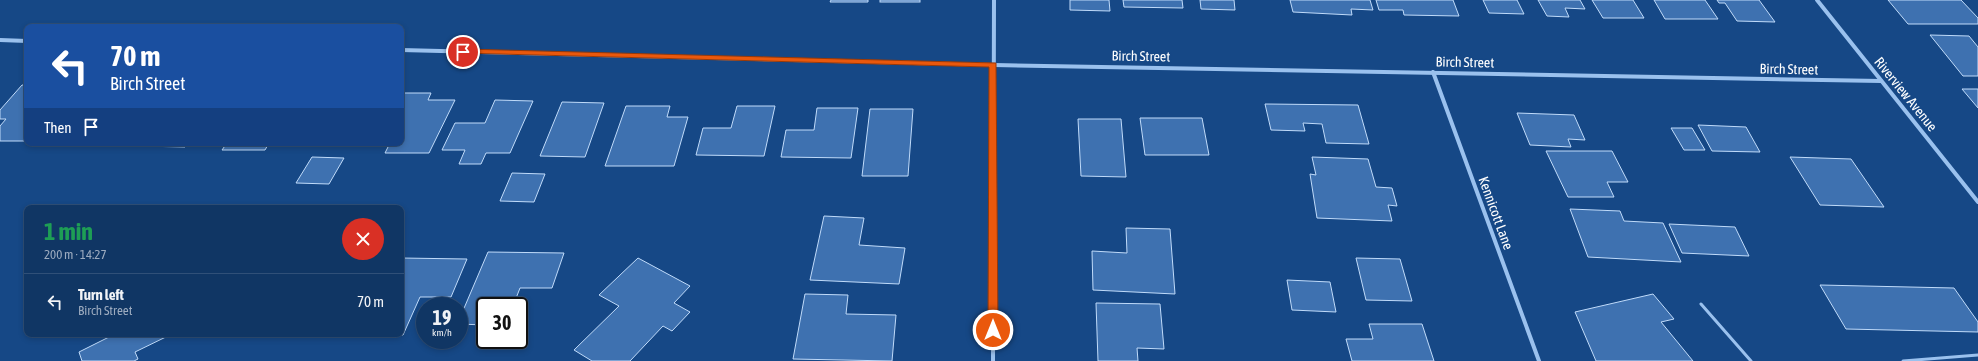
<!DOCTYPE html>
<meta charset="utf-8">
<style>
body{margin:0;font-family:"Asap Condensed",sans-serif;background:#193e6a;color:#f1f3f6;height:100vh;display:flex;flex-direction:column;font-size:15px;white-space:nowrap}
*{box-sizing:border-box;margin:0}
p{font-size:13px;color:#9cabbf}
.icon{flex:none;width:22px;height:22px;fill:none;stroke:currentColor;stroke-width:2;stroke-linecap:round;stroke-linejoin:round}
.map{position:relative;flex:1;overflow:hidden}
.details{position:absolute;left:24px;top:205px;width:380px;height:132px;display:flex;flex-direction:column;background:#103664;border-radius:8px;box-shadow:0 2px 6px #0003,0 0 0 1px #305078}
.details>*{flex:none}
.banner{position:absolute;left:24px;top:24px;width:380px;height:122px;border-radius:8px;box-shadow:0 2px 6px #0003,0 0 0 1px #305078;background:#1a4fa0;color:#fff;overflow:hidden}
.speed{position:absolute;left:416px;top:297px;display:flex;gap:8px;font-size:20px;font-weight:700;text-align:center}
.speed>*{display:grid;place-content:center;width:52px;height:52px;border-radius:50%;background:#103664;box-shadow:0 2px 6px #0003,0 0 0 1px #305078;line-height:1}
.speed small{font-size:10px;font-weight:400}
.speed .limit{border:2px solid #111;border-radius:6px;background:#fff;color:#111}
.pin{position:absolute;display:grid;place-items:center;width:34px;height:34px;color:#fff;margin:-17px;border:2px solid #fff;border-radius:50%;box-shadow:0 1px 4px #0007}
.me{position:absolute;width:44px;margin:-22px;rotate:0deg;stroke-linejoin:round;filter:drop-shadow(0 0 3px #0008)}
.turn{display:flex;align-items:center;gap:14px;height:84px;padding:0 20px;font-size:18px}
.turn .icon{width:52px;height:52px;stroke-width:2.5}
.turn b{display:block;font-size:28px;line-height:34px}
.then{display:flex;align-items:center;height:38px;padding:0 20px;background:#0003;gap:8px;font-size:15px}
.round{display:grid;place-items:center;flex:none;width:42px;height:42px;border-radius:21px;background:#193e6a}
.headline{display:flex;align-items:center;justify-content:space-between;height:68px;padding:0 20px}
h1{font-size:24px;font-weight:700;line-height:30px;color:#1e9e55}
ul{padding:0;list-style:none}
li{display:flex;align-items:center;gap:12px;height:56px;padding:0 20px;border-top:1px solid #305078}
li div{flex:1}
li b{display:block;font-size:15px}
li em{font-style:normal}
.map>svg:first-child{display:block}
.building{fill:#3e71b0;stroke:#c0dbfa}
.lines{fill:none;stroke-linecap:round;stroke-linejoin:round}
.service{stroke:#9ac1ee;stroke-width:3}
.minor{stroke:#9ac1ee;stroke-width:4}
.route{fill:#ea580c;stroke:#983908}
.labels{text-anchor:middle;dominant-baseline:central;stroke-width:3;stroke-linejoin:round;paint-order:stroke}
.street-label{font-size:14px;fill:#fff;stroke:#164886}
</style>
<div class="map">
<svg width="1978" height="361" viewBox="0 0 1978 361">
<rect width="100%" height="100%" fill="#164886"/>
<g class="building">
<polygon points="831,0 868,0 868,2 830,2"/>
<rect x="880" y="0" width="40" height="2"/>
<polygon points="1070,0 1109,0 1110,11 1070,10"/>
<polygon points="1123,0 1182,0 1183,8 1124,7"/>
<polygon points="1200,0 1234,0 1235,10 1201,9"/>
<polygon points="1290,0 1370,0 1373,10 1351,9 1352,15 1293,12"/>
<polygon points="1376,0 1453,0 1459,16 1404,15 1403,10 1379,10"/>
<polygon points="1483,0 1517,0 1524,14 1489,13"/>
<polygon points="1538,0 1580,0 1585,9 1565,8 1569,17 1547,16"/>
<polygon points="1592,0 1633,0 1644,18 1603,18"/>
<polygon points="1654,0 1705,0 1718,19 1665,19"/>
<polygon points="1717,0 1759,0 1775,22 1737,21 1725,3 1719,3"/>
<polygon points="1888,0 1961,0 1978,18 1978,24 1908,24"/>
<polygon points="1930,35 1969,36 1978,47 1978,76 1963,76"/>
<polygon points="22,85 27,85 27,141 0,141 0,126 6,119 0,119 0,110"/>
<polygon points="1962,89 1978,89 1978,108"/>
<polygon points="401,93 431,93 428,100 455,100 429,153 385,153 390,143 401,143"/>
<polygon points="495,100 533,101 510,153 486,153 481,164 459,164 465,150 442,150 455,123 485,123"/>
<polygon points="562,102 604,103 585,157 540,156"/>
<polygon points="1265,104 1358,105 1369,144 1326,143 1322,124 1303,123 1305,131 1271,130"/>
<polygon points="626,106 670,106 667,117 688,117 674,166 605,166"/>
<polygon points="737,106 775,106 764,156 696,155 703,128 731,128"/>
<polygon points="817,108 858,108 851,158 781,157 786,130 814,130"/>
<polygon points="870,109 913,109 908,176 862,176"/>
<polygon points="1517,113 1574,115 1585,140 1568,139 1571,147 1530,145"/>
<polygon points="1140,118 1202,118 1209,155 1145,155"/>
<polygon points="1078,119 1121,119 1126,177 1081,176"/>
<polygon points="1698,125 1746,127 1760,152 1712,151"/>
<polygon points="1671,128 1692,128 1705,150 1684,150"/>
<polygon points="142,143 188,143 185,147 140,146"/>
<polygon points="227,143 269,143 265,150 222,150"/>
<polygon points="1546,151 1612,151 1628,182 1607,182 1614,197 1568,197"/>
<polygon points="312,157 344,158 329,184 296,183"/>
<polygon points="1312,157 1368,159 1376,187 1392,188 1397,206 1388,205 1392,221 1317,218 1310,174 1316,175"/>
<polygon points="1790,157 1851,159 1884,207 1820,205"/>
<polygon points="512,173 545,174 534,202 500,201"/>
<polygon points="1570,209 1620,211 1624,221 1663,223 1681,262 1588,257"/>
<polygon points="824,216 864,218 859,245 905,248 899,284 810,280"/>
<polygon points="1669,224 1735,227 1749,256 1682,253"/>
<polygon points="1126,228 1170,229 1175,294 1093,290 1092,251 1127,253"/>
<polygon points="488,252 564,253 552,288 520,288 513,306 485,306 485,325 459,324 459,320"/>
<polygon points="401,258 467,259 451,297 420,297 403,335 357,334 401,334"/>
<polygon points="638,258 690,286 674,303 690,312 672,331 663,326 630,361 592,361 574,350 619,306 599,295"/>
<polygon points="1356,258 1400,259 1412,301 1366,300"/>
<polygon points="1287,280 1330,282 1336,312 1292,310"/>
<polygon points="1820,285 1954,288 1978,322 1978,332 1846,329"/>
<polygon points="805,294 848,295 846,314 896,315 892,361 793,359"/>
<polygon points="1653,294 1674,319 1661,322 1693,361 1596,361 1575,312"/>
<polygon points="1096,303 1160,304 1164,349 1137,348 1138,361 1098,361"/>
<polygon points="1369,324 1422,324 1434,361 1352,361 1346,339 1373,339"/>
<polygon points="115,334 172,334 135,352 138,359 134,361 82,361 79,352"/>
</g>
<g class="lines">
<g class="service">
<polyline points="1701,304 1751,361"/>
<polyline points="1903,361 1978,355"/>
</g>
<g class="minor">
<polyline points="1817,0 1978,202"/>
<polyline points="0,40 27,41"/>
<polyline points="401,50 994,65 1881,81"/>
<polyline points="1433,72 1539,361"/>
<polyline points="993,361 994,0"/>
</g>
</g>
<polygon class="route" points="463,49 996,63 998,330 996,333 989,333 988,330 989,67 461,53 459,52"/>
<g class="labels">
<g class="street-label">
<text transform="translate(1141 56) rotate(1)">Birch Street</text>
<text transform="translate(1465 62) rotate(1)">Birch Street</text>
<text transform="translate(1789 69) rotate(1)">Birch Street</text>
<text transform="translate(1906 94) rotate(51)">Riverview Avenue</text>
<text transform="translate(1496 213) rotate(70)">Kennicott Lane</text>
</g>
</g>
</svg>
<div class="speed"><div>19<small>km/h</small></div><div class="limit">30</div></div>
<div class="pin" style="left:463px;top:52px;background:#d93025"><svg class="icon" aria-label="arrive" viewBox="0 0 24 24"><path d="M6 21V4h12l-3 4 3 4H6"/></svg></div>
<svg class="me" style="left:993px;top:330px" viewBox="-20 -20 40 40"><circle r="17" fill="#ea580c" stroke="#fff" stroke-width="3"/><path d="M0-11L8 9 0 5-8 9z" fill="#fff"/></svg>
<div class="banner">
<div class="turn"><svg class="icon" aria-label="left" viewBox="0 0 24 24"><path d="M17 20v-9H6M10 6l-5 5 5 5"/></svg><div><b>70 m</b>Birch Street</div></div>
<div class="then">Then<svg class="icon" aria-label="arrive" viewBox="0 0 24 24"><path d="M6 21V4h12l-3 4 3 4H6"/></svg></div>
</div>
<section class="details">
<div class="headline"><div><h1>1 min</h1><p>200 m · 14:27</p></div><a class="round" style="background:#d93025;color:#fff"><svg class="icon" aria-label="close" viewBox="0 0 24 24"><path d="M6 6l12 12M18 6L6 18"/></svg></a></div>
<ul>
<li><svg class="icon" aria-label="left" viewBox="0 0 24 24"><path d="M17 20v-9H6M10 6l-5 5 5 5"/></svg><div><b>Turn left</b><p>Birch Street</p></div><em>70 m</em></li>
</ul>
</section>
</div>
